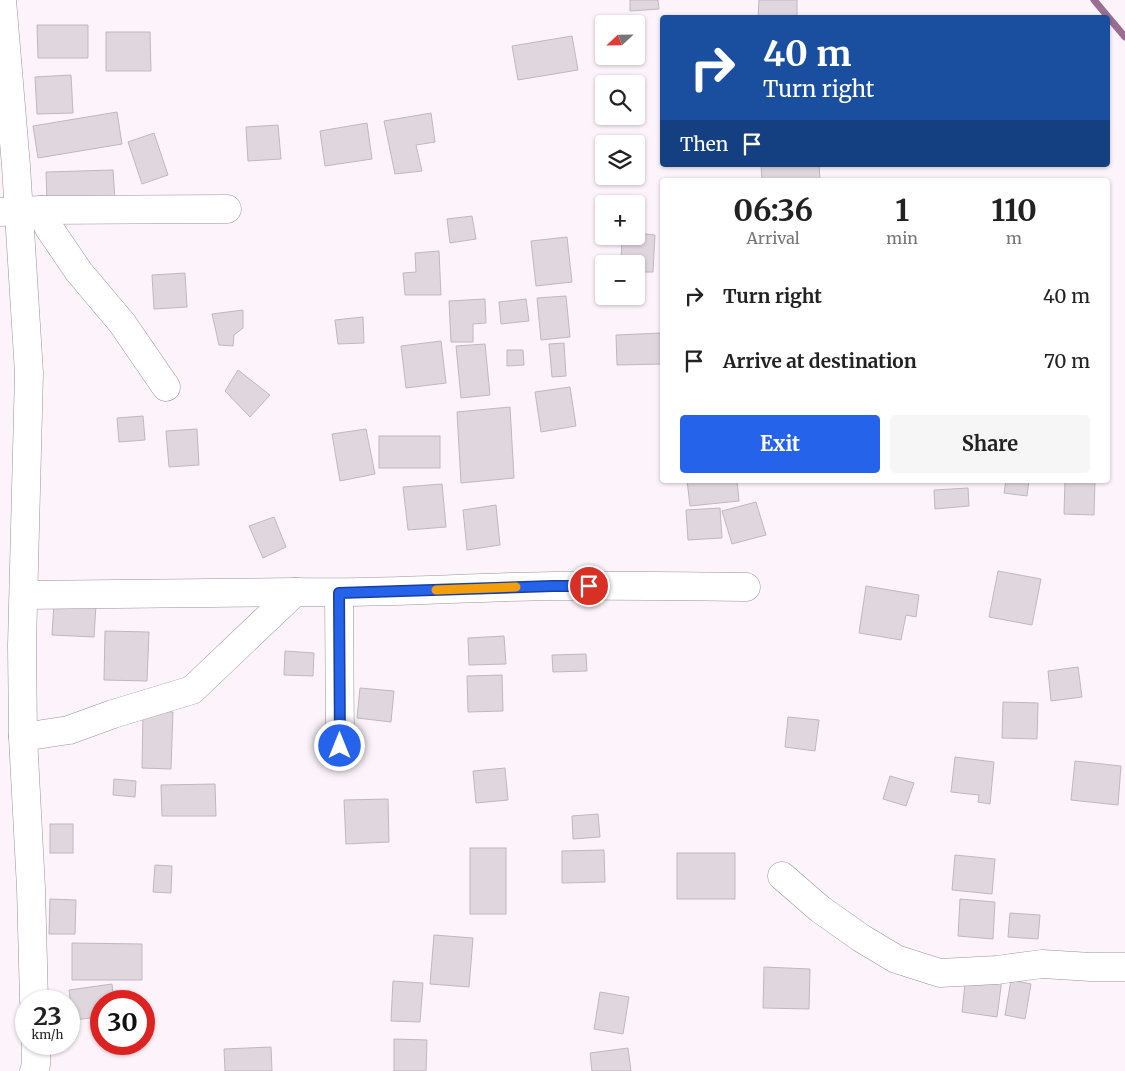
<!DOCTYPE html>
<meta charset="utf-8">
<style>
body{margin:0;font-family:Merriweather,serif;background:#f6f6f6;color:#222;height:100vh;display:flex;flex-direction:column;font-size:19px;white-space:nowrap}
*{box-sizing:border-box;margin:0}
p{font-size:16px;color:#767676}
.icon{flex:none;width:28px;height:28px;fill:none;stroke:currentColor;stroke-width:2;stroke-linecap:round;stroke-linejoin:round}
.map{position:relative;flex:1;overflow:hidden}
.panel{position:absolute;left:660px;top:178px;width:450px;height:305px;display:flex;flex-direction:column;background:#fff;border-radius:5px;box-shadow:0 1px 4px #0004}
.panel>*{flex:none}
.hud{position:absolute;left:660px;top:15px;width:450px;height:152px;border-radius:5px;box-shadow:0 1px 4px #0004;background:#1a4fa0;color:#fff;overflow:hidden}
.needle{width:32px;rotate:248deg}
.controls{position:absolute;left:595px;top:15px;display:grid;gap:10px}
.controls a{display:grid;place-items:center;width:50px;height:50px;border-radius:5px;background:#fff;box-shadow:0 1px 4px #0004;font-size:25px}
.speed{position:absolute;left:15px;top:990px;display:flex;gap:10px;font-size:25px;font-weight:700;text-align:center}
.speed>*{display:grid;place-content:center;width:65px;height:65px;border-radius:50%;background:#fff;box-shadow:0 1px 4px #0004;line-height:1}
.speed small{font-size:12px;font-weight:400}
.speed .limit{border:8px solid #d22;background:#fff;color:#111}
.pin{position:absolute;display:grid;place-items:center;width:42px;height:42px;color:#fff;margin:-21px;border:2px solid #fff;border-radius:50%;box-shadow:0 1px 5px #0007}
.me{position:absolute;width:55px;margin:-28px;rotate:0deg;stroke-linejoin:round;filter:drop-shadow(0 0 4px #0008)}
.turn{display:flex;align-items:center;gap:18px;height:105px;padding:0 20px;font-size:22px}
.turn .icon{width:65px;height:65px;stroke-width:2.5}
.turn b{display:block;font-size:35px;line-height:42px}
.then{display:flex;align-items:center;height:48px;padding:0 20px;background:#0003;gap:10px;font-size:19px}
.eta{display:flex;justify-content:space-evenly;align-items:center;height:85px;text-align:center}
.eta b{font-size:30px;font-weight:700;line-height:35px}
.action{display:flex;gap:10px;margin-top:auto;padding:10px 20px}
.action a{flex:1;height:58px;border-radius:5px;background:#2563eb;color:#fff;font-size:20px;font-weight:700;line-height:58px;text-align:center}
.action a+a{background:#f6f6f6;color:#222}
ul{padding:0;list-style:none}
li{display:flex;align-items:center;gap:15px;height:65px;padding:0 20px}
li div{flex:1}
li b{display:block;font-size:19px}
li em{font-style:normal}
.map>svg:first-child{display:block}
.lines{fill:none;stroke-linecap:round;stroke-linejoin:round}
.stream{stroke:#996e92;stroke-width:7}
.building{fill:#dfd7dd;stroke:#bfb8be}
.minor-casing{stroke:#999297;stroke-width:29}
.minor{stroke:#fff;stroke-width:28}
.route-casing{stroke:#184099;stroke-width:12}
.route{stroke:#2563eb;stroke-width:9}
.slow{stroke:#f59e0b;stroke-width:9}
</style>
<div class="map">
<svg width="1125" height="1071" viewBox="0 0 1125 1071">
<rect width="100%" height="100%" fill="#fcf4fa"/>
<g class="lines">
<polyline class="stream" points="1094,0 1125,37"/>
</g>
<g class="building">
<polygon points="630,0 658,0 659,9 630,11"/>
<polygon points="759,0 797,0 797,18 758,18"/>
<polygon points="37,25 88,25 88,58 38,58"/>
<polygon points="106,32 150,32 151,71 106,71"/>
<polygon points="572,36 578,70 518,80 512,46"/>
<polygon points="71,75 73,113 37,114 35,77"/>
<polygon points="117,112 122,144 38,158 33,126"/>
<polygon points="431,113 435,142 416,145 422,171 395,174 384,121"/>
<polygon points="367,123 372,159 325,166 320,131"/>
<polygon points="278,125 281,159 248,161 246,127"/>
<polygon points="154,133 168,175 142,184 128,142"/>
<polygon points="761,165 819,165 820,180 762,180"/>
<polygon points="113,170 115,199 47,202 46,172"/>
<polygon points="472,216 476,239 450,243 447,219"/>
<polygon points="636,233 655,235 653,272 636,272 636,264 621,264 622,236 636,236"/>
<polygon points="567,237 572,282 536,286 531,241"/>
<polygon points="439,251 441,295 405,295 403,273 416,272 415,253"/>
<polygon points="185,273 187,307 154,309 152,275"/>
<polygon points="566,296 570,337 541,340 537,298"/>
<polygon points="485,299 486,323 473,324 473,342 451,342 449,301"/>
<polygon points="526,299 529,321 501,324 499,302"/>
<polygon points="243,310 243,328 234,335 233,346 219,345 212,314"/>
<polygon points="363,317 364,343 338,344 335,320"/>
<polygon points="662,333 662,364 617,365 616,335"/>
<polygon points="441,341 446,383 406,388 401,346"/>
<polygon points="564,343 566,376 552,377 549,344"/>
<polygon points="485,344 490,395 461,398 456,346"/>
<polygon points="507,350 523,350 524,365 507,366"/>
<polygon points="238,370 270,395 250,417 225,391"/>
<polygon points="570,387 576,426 541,432 535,392"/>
<polygon points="510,407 514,478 461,483 457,412"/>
<polygon points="143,416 145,440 119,442 117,418"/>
<polygon points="197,429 199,465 169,467 166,431"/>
<polygon points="366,429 375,474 340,481 332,434"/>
<rect x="379" y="436" width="61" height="32"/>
<polygon points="687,480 737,480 739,501 690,506"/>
<polygon points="1006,480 1029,480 1027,496 1004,493"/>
<polygon points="1065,480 1095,480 1094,515 1064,514"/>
<polygon points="442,484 446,527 408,530 403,487"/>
<polygon points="968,488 969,506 935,509 934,490"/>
<polygon points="756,502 766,535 732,544 722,511"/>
<polygon points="496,505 500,545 467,550 463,510"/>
<polygon points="720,508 722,538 688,540 686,510"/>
<polygon points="274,517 286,547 263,558 249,526"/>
<polygon points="998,571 1041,579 1032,625 989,617"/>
<polygon points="866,586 919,595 916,617 906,615 901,640 859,633"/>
<polygon points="54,603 96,605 94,637 52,635"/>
<polygon points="105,631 149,632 147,681 104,680"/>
<polygon points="504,636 506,664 469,665 468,638"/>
<polygon points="285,651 314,653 313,676 284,675"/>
<polygon points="586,654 587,671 553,672 552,655"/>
<polygon points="1078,667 1082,697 1051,701 1048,671"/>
<polygon points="502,675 503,711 468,712 467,676"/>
<polygon points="360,688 394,691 391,722 357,718"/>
<polygon points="1003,702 1038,703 1037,739 1002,738"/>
<polygon points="143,711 173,712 171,769 142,768"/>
<polygon points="788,717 819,720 815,751 785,747"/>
<polygon points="955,757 994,762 990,804 978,802 979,795 951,792"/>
<polygon points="1075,761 1121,766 1118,805 1071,800"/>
<polygon points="505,768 508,800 476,803 473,771"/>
<polygon points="890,776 914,783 906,806 883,799"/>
<polygon points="114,779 136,781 135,797 113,795"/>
<polygon points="215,784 216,816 162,816 161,785"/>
<polygon points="388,799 389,842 346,844 344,800"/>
<polygon points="598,814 600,837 573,839 572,816"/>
<rect x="50" y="824" width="23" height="29"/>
<rect x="470" y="848" width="36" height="66"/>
<polygon points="604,850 605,882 562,883 562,851"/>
<rect x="677" y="853" width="58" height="46"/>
<polygon points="955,855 995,859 992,894 952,890"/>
<polygon points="155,865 172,866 171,893 153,892"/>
<polygon points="50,899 76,900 75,934 49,934"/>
<polygon points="960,899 995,902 993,939 958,936"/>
<polygon points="1010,913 1040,915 1038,939 1008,937"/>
<polygon points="434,935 473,938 469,987 430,984"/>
<polygon points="72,943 142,944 142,980 72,980"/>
<polygon points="764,967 810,969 809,1009 763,1008"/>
<polygon points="966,974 1002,979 997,1017 962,1012"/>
<polygon points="1011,980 1031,984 1025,1019 1005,1015"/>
<polygon points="393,981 423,983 420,1022 391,1021"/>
<polygon points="112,984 114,1001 101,1001 101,1017 73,1020 69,990"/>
<polygon points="600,992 629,997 623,1034 594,1029"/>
<polygon points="394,1039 427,1040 426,1071 394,1071"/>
<polygon points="271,1047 272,1071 225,1071 224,1049"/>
<polygon points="628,1048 631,1071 592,1071 590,1053"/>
</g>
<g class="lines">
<defs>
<g id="minor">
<polyline points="2,0 16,166 29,373 22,645 23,737 31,888 34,1001"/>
<polyline points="41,210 49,228 79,272 122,323 166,387"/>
<polyline points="0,212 41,210 227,209"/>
<polyline points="339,593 340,746"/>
<path d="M24,595L295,592C381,594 467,587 553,586C617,585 682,586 746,587"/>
<polyline points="23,737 69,730 113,714 192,690 295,592"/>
<polyline points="782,876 820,909 861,938 896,959 940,973 997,970 1042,964 1091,967 1125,967"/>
<polyline points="34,1071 36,1065 36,1044"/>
</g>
</defs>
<use href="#minor" class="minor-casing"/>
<use href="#minor" class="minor"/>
</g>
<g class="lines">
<defs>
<polyline id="route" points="340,746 339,593 553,586 589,586"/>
</defs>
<use href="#route" class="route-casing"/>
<use href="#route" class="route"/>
<polyline class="slow" points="436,590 516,587"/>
</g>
</svg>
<div class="controls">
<a><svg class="needle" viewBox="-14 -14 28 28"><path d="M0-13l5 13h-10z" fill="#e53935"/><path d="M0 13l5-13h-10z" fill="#767676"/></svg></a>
<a><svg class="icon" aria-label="search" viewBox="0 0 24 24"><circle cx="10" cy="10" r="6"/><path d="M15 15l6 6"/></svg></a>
<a><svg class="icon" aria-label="layers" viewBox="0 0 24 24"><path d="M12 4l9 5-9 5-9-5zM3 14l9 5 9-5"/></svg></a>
<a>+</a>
<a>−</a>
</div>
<div class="speed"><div>23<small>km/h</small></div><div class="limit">30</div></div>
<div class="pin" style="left:589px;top:586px;background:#d93025"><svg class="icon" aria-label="arrive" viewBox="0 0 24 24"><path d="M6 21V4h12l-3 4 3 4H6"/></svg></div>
<svg class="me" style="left:340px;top:746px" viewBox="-20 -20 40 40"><circle r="17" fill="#2563eb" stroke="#fff" stroke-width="3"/><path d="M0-11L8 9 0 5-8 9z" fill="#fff"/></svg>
<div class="hud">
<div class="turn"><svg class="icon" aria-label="right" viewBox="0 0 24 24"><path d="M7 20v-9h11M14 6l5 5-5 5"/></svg><div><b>40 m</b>Turn right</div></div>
<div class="then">Then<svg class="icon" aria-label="arrive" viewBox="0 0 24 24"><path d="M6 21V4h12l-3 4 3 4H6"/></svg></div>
</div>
<section class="panel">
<div class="eta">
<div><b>06:36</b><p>Arrival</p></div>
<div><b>1</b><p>min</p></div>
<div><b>110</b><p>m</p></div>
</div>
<ul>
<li><svg class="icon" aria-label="right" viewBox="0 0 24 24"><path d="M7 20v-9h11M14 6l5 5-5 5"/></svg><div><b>Turn right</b></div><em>40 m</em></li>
<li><svg class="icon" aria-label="arrive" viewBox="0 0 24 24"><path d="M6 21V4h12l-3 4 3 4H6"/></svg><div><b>Arrive at destination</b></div><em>70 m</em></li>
</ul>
<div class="action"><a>Exit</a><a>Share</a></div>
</section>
</div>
